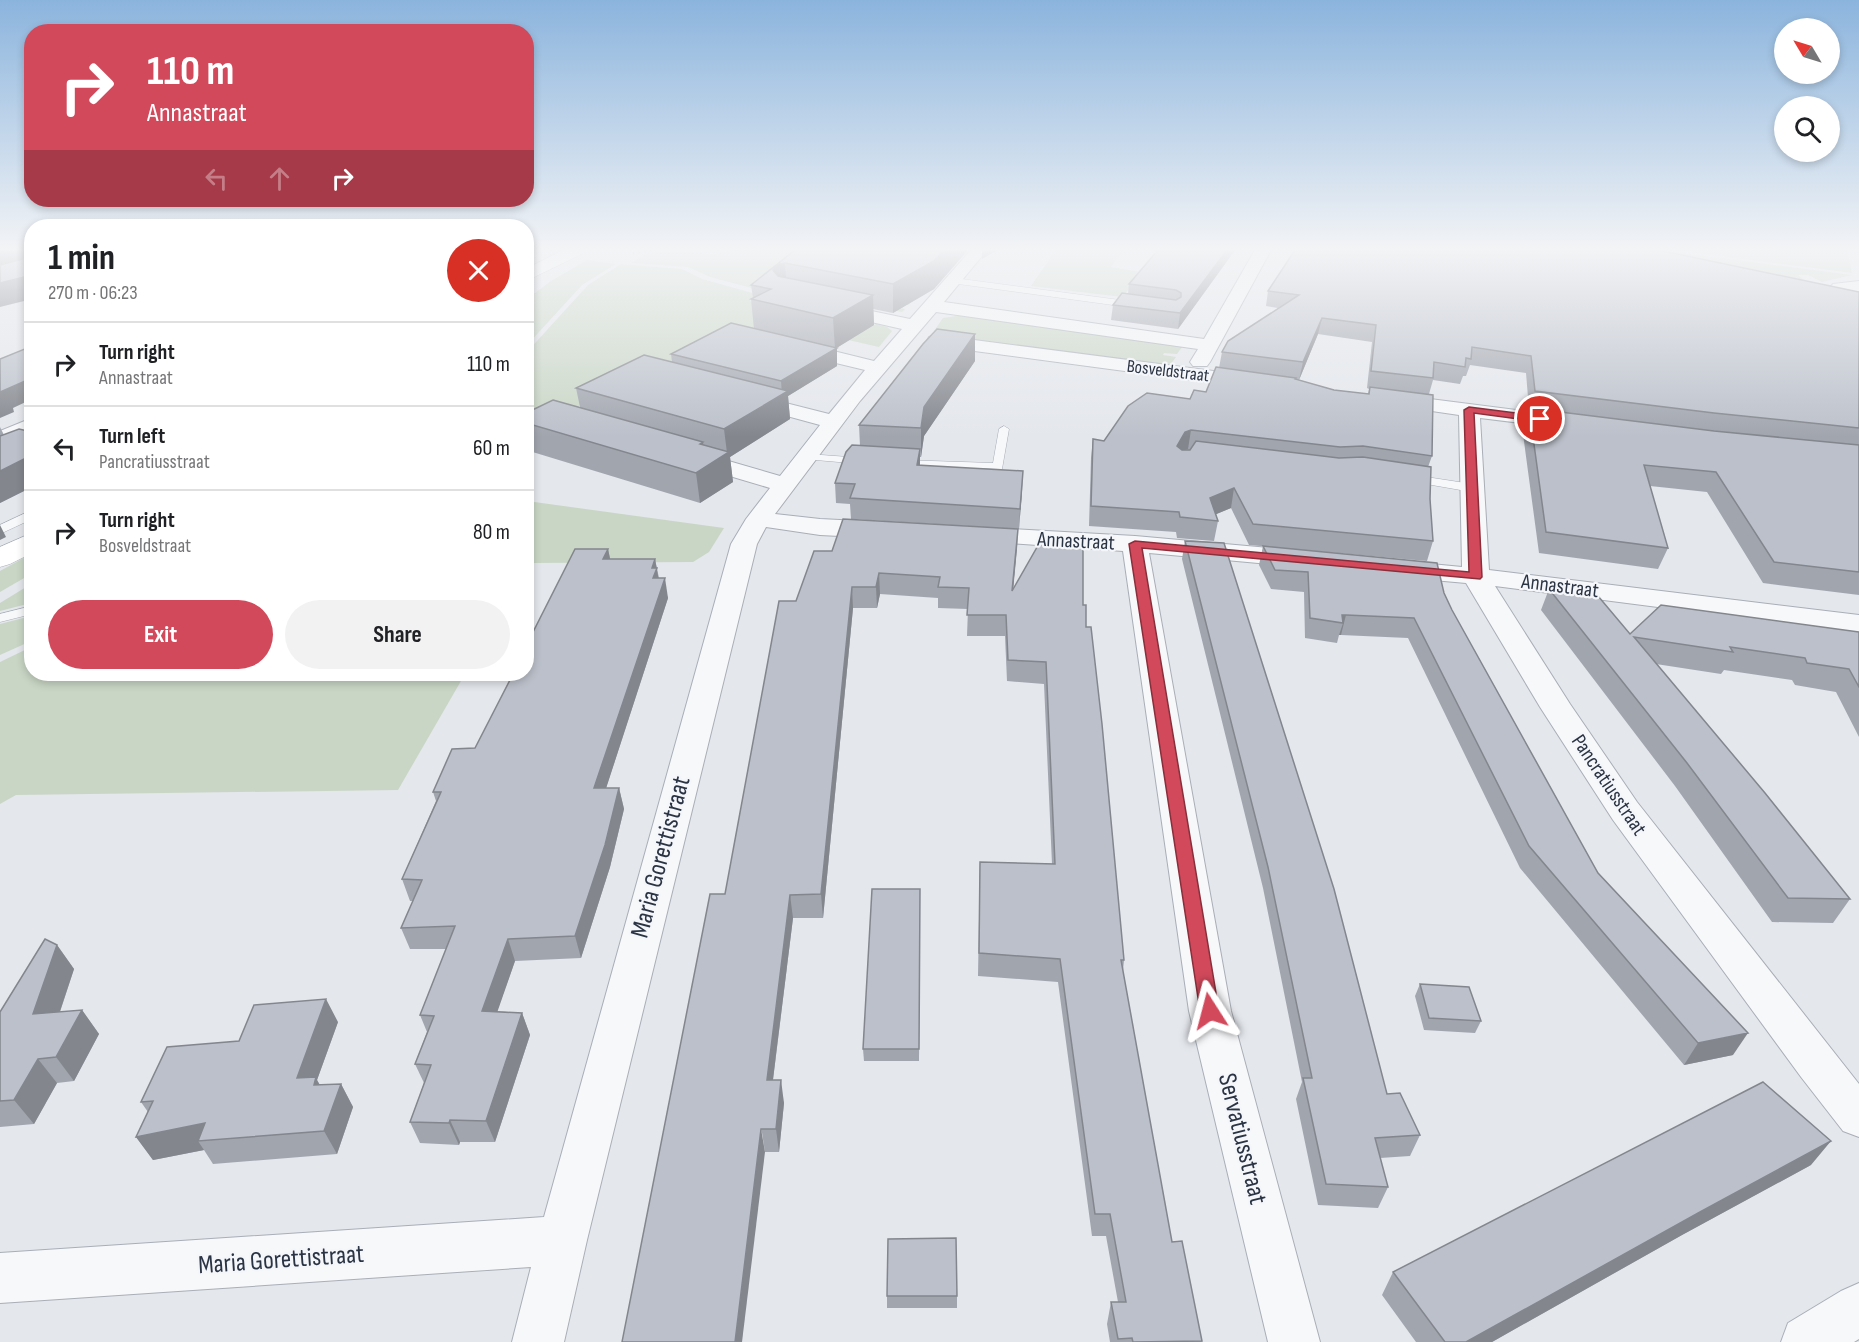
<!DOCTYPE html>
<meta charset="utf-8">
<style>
body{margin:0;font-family:"Sofia Sans Condensed",sans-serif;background:#f2f2f2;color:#202124;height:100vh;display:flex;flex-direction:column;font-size:22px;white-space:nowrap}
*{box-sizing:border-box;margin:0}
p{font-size:20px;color:#757577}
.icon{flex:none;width:33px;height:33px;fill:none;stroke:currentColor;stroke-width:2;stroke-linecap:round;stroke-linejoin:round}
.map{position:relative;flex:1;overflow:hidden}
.panel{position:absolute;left:24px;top:219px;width:510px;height:462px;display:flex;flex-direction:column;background:#fff;border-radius:24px;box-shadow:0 3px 9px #0003}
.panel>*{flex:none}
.guide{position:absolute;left:24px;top:24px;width:510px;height:183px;border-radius:24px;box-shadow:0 3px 9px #0003;background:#d1495b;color:#fff;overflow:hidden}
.needle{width:39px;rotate:308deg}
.tools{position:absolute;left:1774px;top:18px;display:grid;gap:12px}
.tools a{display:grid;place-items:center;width:66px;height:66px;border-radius:50%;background:#fff;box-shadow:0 3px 9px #0003;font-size:30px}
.pin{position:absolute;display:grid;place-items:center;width:51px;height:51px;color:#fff;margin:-26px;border:3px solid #fff;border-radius:50%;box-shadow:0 2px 6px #0007}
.me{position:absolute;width:66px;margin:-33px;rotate:351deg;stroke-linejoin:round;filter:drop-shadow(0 0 4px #0008)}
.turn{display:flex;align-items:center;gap:21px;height:126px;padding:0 24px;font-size:27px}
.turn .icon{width:78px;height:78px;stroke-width:2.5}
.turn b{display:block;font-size:42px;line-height:51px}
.lanes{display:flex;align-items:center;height:57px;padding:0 24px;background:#0003;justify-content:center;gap:30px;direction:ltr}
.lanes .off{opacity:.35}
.round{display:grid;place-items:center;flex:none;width:63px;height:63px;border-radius:32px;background:#f2f2f2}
.overview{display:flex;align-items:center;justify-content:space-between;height:102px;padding:0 24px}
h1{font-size:36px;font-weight:700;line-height:45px}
.button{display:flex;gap:12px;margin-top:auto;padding:12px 24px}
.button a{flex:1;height:69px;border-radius:36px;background:#d1495b;color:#fff;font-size:24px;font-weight:700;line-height:69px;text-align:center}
.button a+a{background:#f2f2f2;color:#202124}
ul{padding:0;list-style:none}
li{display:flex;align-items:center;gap:18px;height:84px;padding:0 24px;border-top:2px solid #e0e0e0}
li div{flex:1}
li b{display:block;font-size:22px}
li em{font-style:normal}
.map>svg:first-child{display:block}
.green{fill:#c9d6c5}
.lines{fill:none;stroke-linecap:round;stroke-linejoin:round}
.service-casing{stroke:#a9aeb7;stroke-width:1}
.minor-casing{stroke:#a9aeb7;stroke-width:2}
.secondary-casing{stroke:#a9aeb7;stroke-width:1}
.service{fill:#f7f8fa;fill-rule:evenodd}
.minor{fill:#f7f8fa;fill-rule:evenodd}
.secondary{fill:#fff;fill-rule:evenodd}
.rail{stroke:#7d8696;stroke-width:3;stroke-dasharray:1.5 4;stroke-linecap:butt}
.wall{fill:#a1a5ae;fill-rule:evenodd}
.shaded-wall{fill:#83868d}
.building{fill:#bbc0ca;stroke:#83868d;stroke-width:1.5}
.route{fill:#d1495b;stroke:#882f3b;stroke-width:1.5}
.labels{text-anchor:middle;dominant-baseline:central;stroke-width:4.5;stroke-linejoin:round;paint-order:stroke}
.far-street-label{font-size:18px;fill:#2b3445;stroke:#f4f6f9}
.street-label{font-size:21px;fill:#2b3445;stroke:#f4f6f9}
.near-street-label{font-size:26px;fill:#2b3445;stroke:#f4f6f9}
</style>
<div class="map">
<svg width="1859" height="1342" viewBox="0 0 1859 1342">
<rect width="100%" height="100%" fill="#e4e7ec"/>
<g class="green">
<polygon points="731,250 811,250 914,299 908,305 897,303 894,307 905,309 902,312 802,291 752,288 710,277 688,267 631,263 651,251 715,254"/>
<polygon points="1056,250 1124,250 1111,267 1147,273 1139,278 1122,297 1031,286"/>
<polygon points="1648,250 1660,250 1852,275 1822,282 1808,275 1798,275 1804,280"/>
<polygon points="1675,250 1847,250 1852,273"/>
<polygon points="587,260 616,264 582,285 527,345 527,299 551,281"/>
<polygon points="621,264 682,269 702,279 756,294 750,301 854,337 876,324 887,327 892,331 879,347 765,321 732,340 595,391 570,415 527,445 526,353 588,285"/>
<polygon points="963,315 1182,347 1177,354 1164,353 1163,355 1176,357 1170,365 942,336 934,331 943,318"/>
<polygon points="527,501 724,528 709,552 693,562 532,563 527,572"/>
<polygon points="31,554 31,574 0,592 0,571"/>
<polygon points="31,584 31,603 0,611 0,603"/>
<polygon points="31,616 31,641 0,655 0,624"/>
<polygon points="31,647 32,674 465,674 398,790 16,795 0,804 0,662"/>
</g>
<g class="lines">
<defs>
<g id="service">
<polygon points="954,278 1135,302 1139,305 1135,308 951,283 950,281"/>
<polygon points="1004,426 1009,429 1002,469 901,466 895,463 901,460 993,463 999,429"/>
<polygon points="808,454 862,458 868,461 862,464 804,459 804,455"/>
<polygon points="1413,475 1472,484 1478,488 1472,492 1409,481 1407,479"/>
<polygon points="32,510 32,519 0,534 0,525"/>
<polygon points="32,606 32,614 0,622 0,614"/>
</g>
<g id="minor">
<polygon points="971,250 987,250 944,302 1204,339 1255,250 1271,250 1210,362 1207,366 1193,366 1190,362 1198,349 936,312 860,401 775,514 820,519 880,522 889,525 893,530 889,535 880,538 820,535 766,527 757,544 587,1240 564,1342 512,1342 531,1267 0,1303 0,1253 544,1217 731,544 746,519 770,488 686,463 683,458 686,453 694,451 780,476 820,425 743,404 740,400 743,396 750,394 829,414 865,370 790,352 787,348 790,344 797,342 874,361 902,329 827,312 824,308 827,304 833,303 910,319"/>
<polygon points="1859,281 1859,291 1844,293 1831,300 1825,299 1822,295 1833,284"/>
<polygon points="936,335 1252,376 1259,378 1262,382 1259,386 1252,388 929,345 927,341 929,337"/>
<polygon points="1391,394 1570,417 1578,418 1581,423 1578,428 1570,429 1480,418 1489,570 1859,615 1859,633 1495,586 1570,704 1637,802 1859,1084 1859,1137 1843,1131 1801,1077 1613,820 1540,707 1466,583 1400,577 1391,575 1387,569 1391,563 1400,561 1462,567 1459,415 1384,404 1381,400 1384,396"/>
<polygon points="32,418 32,433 0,447 0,431"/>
<polygon points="976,527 1135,536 1302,551 1311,553 1315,559 1311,565 1302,567 1149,553 1231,1011 1320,1342 1268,1342 1189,1011 1123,551 967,540 963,535 967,530"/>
<polygon points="1859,1283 1859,1339 1854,1342 1781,1342 1788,1323 1841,1291"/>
</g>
<g id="secondary">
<polygon points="563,250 585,250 582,254 526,281 526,269"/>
<polygon points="32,533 32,553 10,564 0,567 0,547"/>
</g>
</defs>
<use href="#service" class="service-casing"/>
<use href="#minor" class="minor-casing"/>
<use href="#secondary" class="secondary-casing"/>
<use href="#service" class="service"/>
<use href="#minor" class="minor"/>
<use href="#secondary" class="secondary"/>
<polyline class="rail" points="633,253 650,250"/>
</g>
<g class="wall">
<polygon points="795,250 968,250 934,289 893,313 873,309 874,325 836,348 837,366 788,396 790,419 730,457 733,482 700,503 526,450 526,413 580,407 576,388 672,362 671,354 754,329 751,299 753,298 751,285"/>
<polygon points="1158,250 1235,250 1178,329 1111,320 1113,305 1128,294 1129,284"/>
<path d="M1268,291L1859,292V595L1763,583L1707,492L1650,486L1668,548L1658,569L1539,553L1523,434L1530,415L1534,416L1536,410L1529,409L1526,373L1470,365L1466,376H1463L1460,384L1433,380L1429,394L1432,456L1428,467L1433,541L1427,561L1249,545L1231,508L1216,514L1218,521L1214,541L1177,538L1176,532L1089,526L1091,458L1093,439L1104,441L1206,392L1219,368L1222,352L1278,308L1266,306ZM1318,334L1372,342L1367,388L1369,389L1368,394L1334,390L1296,379L1299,380Z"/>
<polygon points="975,334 975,361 924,436 921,457 920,457 920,466 1022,491 1019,529 851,519 850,504 836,503 835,483 860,446 859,425"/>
<polygon points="0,427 4,435 32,432 32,487 0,503"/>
<polygon points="1018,529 1013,589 1083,605 1124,960 1123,971 1172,1242 1202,1342 1110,1342 1107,1324 1111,1302 1118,1302 1106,1236 1092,1236 1058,982 978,976 980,862 1052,864 1044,684 1007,681 1005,636 967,636 968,609 938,608 938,598 880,594 877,608 853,608 823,918 793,918 773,1080 784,1103 779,1152 765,1152 725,894 796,601 832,551"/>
<polygon points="1185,541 1387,1094 1420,1135 1410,1156 1380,1158 1388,1187 1378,1208 1318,1205 1296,1099 1302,1082 1263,888 1182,559"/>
<polygon points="1263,546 1444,593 1452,610 1598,873 1733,1055 1684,1065 1520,868 1408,638 1341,635 1339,635 1337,643 1305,638 1304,592 1271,589 1259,565"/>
<polygon points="608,549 610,559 655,559 659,578 668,598 606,788 619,788 624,809 610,867 581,958 515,961 497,1011 522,1013 530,1035 495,1142 460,1142 459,1145 420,1143 410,1122 424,1083 415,1064 427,1032 420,1015 446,949 410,949 401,928 413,901 410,901 402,879 436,801 433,792 475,748"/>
<polygon points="1549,589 1630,634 1859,632 1859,737 1836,692 1795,685 1792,680 1724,670 1721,674 1656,664 1850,899 1833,923 1772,922 1675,786 1541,610"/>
<polygon points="920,889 919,1061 864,1061 863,1049"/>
<polygon points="57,945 74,969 60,1012 82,1010 99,1034 74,1081 57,1083 34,1124 0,1127 0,1012"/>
<polygon points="1420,984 1481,1021 1475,1033 1424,1030 1415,996"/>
<polygon points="338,1022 317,1080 320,1085 341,1084 353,1107 337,1154 213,1164 204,1150 153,1160 136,1137 148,1112 141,1102 239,1041"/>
<polygon points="1811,1165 1682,1235 1492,1342 1416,1342 1382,1295 1393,1272"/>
<rect x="887" y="1296" width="70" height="12"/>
</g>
<g class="shaded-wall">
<polygon points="6,250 24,250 31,266 0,275 0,251"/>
<polygon points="944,250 968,250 934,289 893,313 893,284"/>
<polygon points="982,250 998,250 982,259"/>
<polygon points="1227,250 1235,250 1178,329 1180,313"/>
<polygon points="785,263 787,292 773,270 777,265"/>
<polygon points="32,275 32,299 0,307 0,283"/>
<polygon points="873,295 874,325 835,349 833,318"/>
<polygon points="1322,318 1318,334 1299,380 1303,362"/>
<polygon points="975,334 975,361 924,436 921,457 921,428 924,407"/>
<polygon points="837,348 837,366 788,396 790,419 730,457 733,482 700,503 696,473 700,444 703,442 706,467 727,453 724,429 782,395 781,381"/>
<polygon points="32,378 32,399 13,408 14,412 0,418 0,392"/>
<polygon points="1191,430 1188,449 1182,451 1177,446 1185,432"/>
<polygon points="920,449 920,468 917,465"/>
<polygon points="32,455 32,487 0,503 0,471"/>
<polygon points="1023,471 1022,491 1019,529 1020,509"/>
<polygon points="1234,488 1231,508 1207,518 1210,498"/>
<polygon points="0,525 6,537 0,540"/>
<polygon points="1018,529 1017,549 1011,612 1012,591"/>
<polygon points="608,549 612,568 603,559"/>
<polygon points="655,559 660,587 657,598 652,568"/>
<polygon points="879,573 880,594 877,608 876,587"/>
<polygon points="665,578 668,598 599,810 594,788"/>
<polygon points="852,587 853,608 823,918 821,894"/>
<polygon points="1342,615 1346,615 1341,635 1339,635 1343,623"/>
<polygon points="619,788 624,809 610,867 581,958 575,936"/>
<polygon points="790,895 793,918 770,1103 767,1080"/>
<polygon points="508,939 515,961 490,1033 482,1011"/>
<polygon points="57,945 74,969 51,1038 33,1014"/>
<polygon points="326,999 338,1022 317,1080 328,1101 297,1078"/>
<polygon points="82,1010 99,1034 74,1081 56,1057"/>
<polygon points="522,1013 530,1035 495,1142 486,1121"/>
<polygon points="1748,1033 1733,1055 1684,1065 1698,1043"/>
<polygon points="38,1059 57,1083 34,1124 14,1100"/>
<polygon points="781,1080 784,1103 779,1152 776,1129"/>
<polygon points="341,1084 353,1107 337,1154 324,1131"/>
<polygon points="450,1120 460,1142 459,1145 449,1123"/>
<polygon points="205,1123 198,1141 204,1150 153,1160 136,1137"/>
<polygon points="761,1129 765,1152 742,1342 735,1342"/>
<polygon points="1831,1141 1811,1165 1682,1235 1492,1342 1466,1342 1700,1212"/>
</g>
<g class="building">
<polygon points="24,250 32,250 32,275 0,283 0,265 23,259"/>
<polygon points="795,250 944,250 934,261 893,284 785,263 777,265 773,270 778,276 873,295 833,318 751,299 771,289 751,285"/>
<polygon points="1158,250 1227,250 1180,313 1113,305 1122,293 1176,300 1181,297 1181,293 1176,290 1129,284"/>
<polygon points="1295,250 1658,250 1859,292 1859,428 1714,413 1535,391 1531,356 1472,347 1471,359 1466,358 1465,367 1434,362 1433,378 1371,371 1376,325 1322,318 1303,362 1222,352 1228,341 1299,295 1268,291"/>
<polygon points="731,323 837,348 781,381 671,354"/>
<polygon points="937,329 975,334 924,407 921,428 859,425 923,344"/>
<polygon points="32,346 32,378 0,392 0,359"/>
<polygon points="644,355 788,391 724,429 576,388"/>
<polygon points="1216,367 1296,378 1295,379 1334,390 1369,394 1370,387 1433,395 1432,456 1363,446 1340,447 1191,430 1185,432 1177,446 1182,450 1190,450 1196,441 1339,458 1363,457 1431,467 1430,499 1433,541 1253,524 1234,488 1210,498 1218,521 1180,517 1179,512 1091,506 1093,439 1104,441 1128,406 1147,393 1190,399 1194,390 1206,392"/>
<polygon points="553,400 703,442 700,444 729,452 696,473 526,423 526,413"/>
<polygon points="1536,409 1714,431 1859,445 1859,572 1774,562 1716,472 1644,465 1668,548 1546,532 1530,415 1537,416"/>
<polygon points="19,429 32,432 32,455 0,471 0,436"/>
<polygon points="852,445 920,449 917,465 1023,471 1020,509 850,498 855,484 835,483 846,452"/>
<polygon points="843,519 1018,529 1012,591 1040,542 1083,544 1083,605 1086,605 1086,627 1091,627 1102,724 1124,960 1121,960 1172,1242 1182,1241 1202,1341 1133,1342 1132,1338 1118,1339 1111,1302 1126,1302 1110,1214 1095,1214 1060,959 979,953 980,862 1055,864 1046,662 1008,660 1006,615 967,615 969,588 938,587 940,577 879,573 876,587 852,587 821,894 790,895 767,1080 781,1080 776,1129 761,1129 735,1342 622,1342 710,894 725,894 779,601 796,601 814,551 832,551"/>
<polygon points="1185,541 1224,543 1334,889 1387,1094 1400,1093 1420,1135 1375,1138 1388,1187 1326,1184 1303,1078 1312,1078 1268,867"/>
<polygon points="1263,546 1437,563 1444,593 1452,610 1598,873 1748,1033 1698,1043 1529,846 1414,618 1346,615 1342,615 1343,623 1310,618 1308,572 1275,570"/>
<polygon points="575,549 608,549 603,559 655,559 652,568 657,568 653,578 665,578 594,788 619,788 605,845 575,936 508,939 482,1011 522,1013 486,1121 450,1120 449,1123 410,1122 431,1065 415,1064 434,1016 420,1015 455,926 401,928 422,880 402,879 441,792 433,792 452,749 475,748 513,674 526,674 526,646"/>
<polygon points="1549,589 1598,596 1630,634 1661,605 1859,632 1859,687 1849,669 1807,663 1805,658 1730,647 1733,652 1634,637 1765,793 1850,899 1788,898 1687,763"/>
<polygon points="872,889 920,889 919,1049 863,1049"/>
<polygon points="45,939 57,945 33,1014 82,1010 56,1057 38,1059 14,1100 0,1101 0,1012"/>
<polygon points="1420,984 1469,987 1481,1021 1429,1018"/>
<polygon points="326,999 297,1078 316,1077 314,1085 341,1084 324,1131 198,1141 205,1123 136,1137 153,1101 141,1102 167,1047 239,1041 254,1005"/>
<polygon points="1763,1082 1831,1141 1700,1212 1466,1342 1445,1342 1393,1272"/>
<polygon points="956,1238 957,1296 887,1296 888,1239"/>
</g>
<linearGradient id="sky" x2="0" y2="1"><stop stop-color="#8bb4dd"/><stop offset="0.57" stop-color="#f3f4f6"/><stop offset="1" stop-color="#f3f4f6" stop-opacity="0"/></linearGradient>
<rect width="1859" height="437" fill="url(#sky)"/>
<polygon class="route" points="1469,407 1540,416 1545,419 1540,422 1474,413 1482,577 1480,579 1142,548 1219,1011 1216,1017 1210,1019 1203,1017 1200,1011 1129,544 1135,541 1469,572 1464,410"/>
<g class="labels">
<g class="far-street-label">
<text transform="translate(1168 371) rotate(7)">Bosveldstraat</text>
</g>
<g class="street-label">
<text transform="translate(1076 541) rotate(3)">Annastraat</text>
<text transform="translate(1560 586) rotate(7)">Annastraat</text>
<text transform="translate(1609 785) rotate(56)">Pancratiusstraat</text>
</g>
<g class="near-street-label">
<text transform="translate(661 857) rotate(-75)">Maria Gorettistraat</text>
<text transform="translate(1242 1139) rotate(76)">Servatiusstraat</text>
<text transform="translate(281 1260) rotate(-4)">Maria Gorettistraat</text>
</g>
</g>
</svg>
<div class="tools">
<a><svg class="needle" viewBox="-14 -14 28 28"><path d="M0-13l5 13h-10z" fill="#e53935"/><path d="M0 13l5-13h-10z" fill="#757577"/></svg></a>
<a><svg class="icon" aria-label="search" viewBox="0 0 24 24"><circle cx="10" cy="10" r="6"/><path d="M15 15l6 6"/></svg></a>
</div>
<div class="pin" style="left:1540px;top:419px;background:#d93025"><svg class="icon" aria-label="arrive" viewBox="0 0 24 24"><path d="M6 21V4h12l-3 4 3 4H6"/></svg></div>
<svg class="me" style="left:1210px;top:1011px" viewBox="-20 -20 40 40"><path d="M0-17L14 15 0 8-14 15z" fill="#d1495b" stroke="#fff" stroke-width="4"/></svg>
<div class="guide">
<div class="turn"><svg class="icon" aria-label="right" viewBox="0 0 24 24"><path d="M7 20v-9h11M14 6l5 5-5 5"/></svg><div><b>110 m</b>Annastraat</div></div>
<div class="lanes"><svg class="icon off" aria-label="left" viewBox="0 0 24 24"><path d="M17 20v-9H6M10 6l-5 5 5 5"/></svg><svg class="icon off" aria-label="ahead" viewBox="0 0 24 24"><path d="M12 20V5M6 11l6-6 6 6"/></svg><svg class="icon" aria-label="right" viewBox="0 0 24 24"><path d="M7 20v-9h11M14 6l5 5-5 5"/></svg></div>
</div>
<section class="panel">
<div class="overview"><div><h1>1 min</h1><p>270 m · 06:23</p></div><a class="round" style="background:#d93025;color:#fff"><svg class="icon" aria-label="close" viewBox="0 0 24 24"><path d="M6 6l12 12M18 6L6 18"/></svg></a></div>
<ul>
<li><svg class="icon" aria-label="right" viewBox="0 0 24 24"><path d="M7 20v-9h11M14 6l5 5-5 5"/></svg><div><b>Turn right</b><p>Annastraat</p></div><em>110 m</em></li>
<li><svg class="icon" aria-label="left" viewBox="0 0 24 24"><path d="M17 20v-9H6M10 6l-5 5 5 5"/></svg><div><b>Turn left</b><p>Pancratiusstraat</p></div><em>60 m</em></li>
<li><svg class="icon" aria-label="right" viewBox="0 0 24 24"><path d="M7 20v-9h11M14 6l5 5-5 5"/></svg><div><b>Turn right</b><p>Bosveldstraat</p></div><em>80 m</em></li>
</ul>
<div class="button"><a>Exit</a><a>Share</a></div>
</section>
</div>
